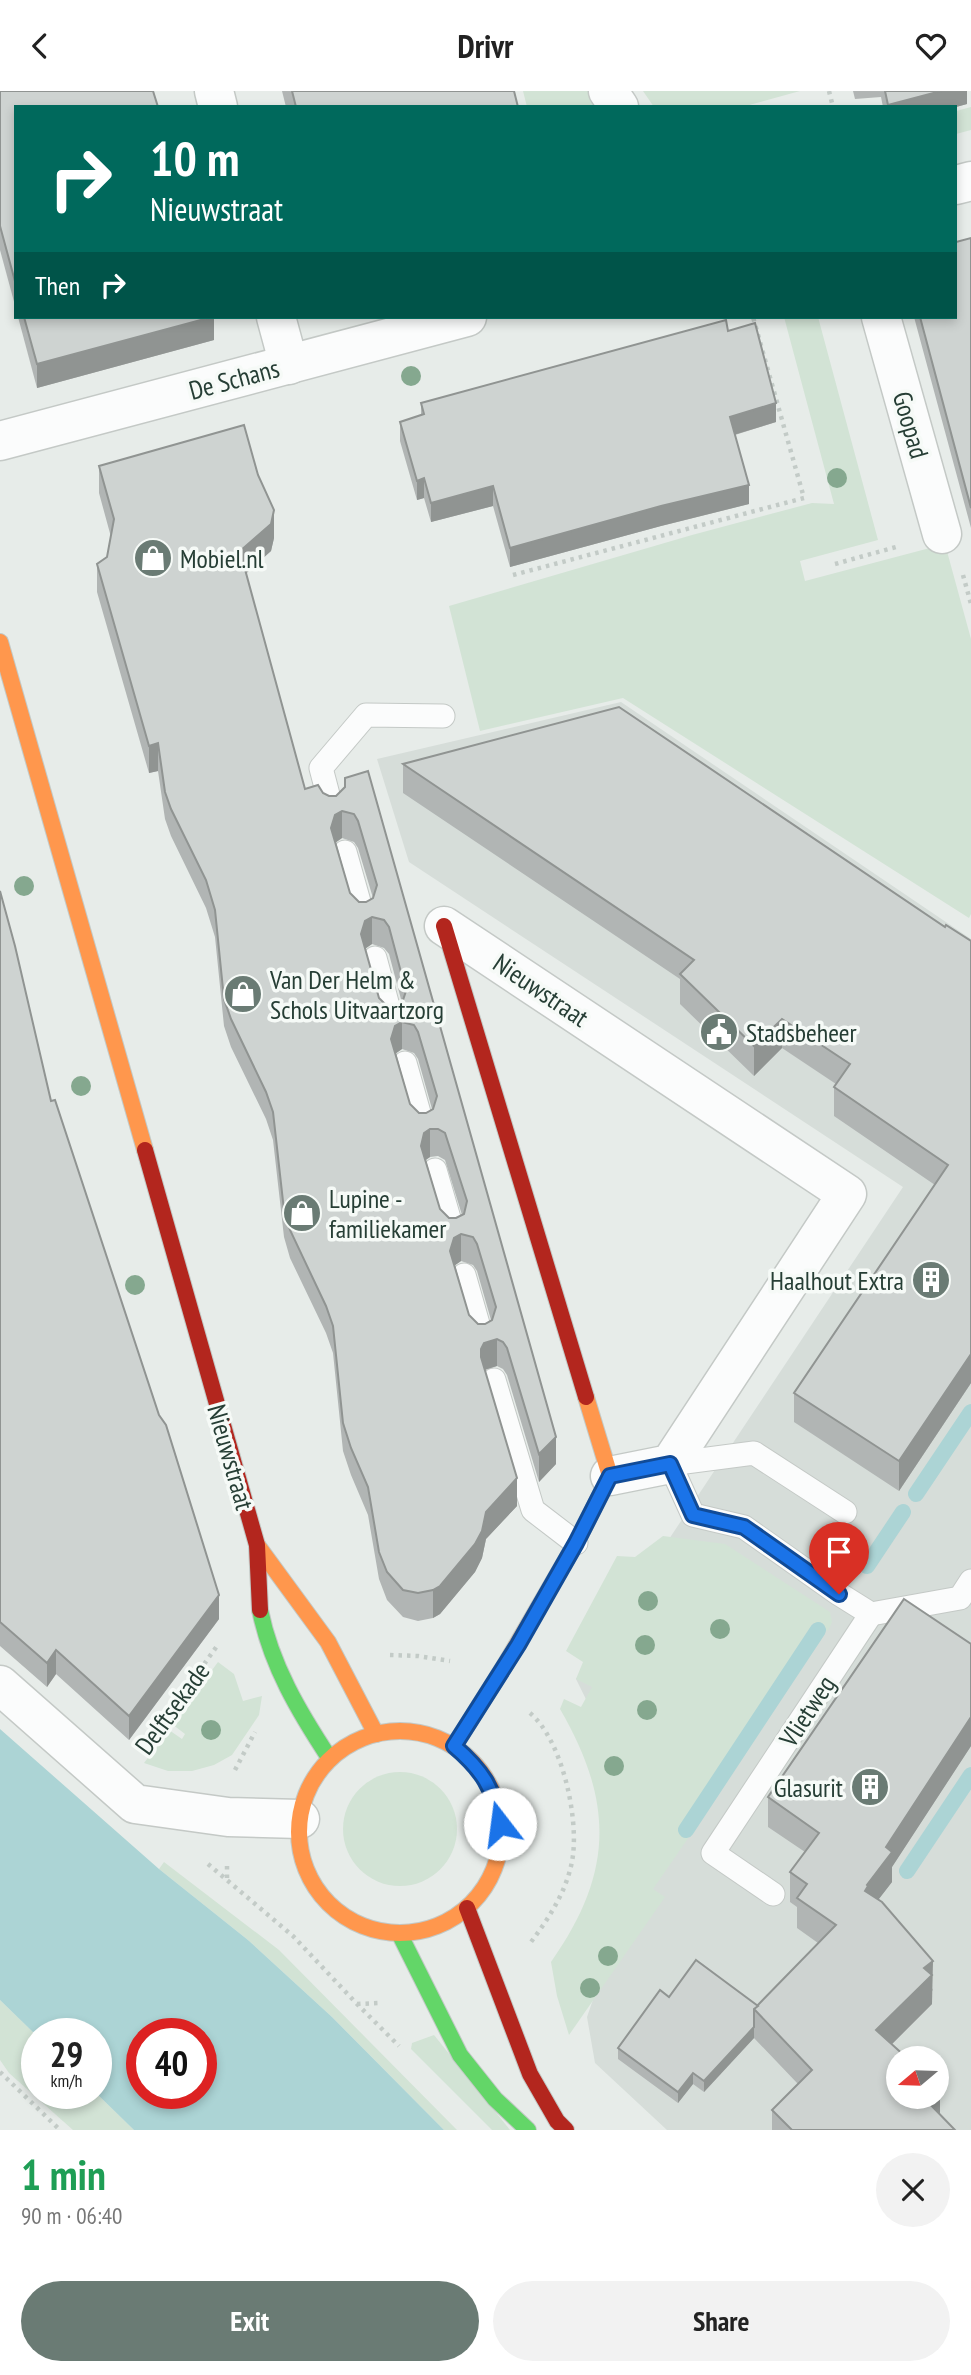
<!DOCTYPE html>
<meta charset="utf-8">
<style>
body{margin:0;font-family:"PT Sans Narrow",sans-serif;background:#f2f2f2;color:#222;height:100vh;display:flex;flex-direction:column;font-size:26px;white-space:nowrap}
*{box-sizing:border-box;margin:0}
p{font-size:23px;color:#767676}
.icon{flex:none;width:38px;height:38px;fill:none;stroke:currentColor;stroke-width:2;stroke-linecap:round;stroke-linejoin:round}
.map{position:relative;height:2039px;overflow:hidden}
.drawer{display:flex;flex-direction:column;background:#fff;flex:1}
.drawer>*{flex:none}
.banner{position:absolute;left:14px;top:14px;width:943px;height:214px;border-radius:0px;box-shadow:0 4px 10px #0003;background:#00695c;color:#fff;overflow:hidden}
.needle{width:46px;rotate:251deg}
.buttons{position:absolute;left:886px;top:1955px;display:grid;gap:14px}
.buttons a{display:grid;place-items:center;width:63px;height:63px;border-radius:50%;background:#fff;box-shadow:0 4px 10px #0003;font-size:35px}
.speed{position:absolute;left:21px;top:1927px;display:flex;gap:14px;font-size:35px;font-weight:700;text-align:center}
.speed>*{display:grid;place-content:center;width:91px;height:91px;border-radius:50%;background:#fff;box-shadow:0 4px 10px #0003;line-height:1}
.speed small{font-size:18px;font-weight:400}
.speed .limit{border:10px solid #d22;background:#fff;color:#111}
.pin{position:absolute;display:grid;place-items:center;width:60px;height:60px;color:#fff;margin:-72px -30px;border-radius:50% 50% 50% 0;rotate:-45deg;box-shadow:0 0 7px #0007}
.pin .icon{rotate:45deg}
.me{position:absolute;width:77px;margin:-38px;rotate:345deg;stroke-linejoin:round;filter:drop-shadow(0 0 5px #0008)}
.turn{display:flex;align-items:center;gap:24px;height:147px;padding:0 21px;font-size:32px}
.turn .icon{width:91px;height:91px;stroke-width:2.5}
.turn b{display:block;font-size:49px;line-height:60px}
.then{display:flex;align-items:center;height:66px;padding:0 21px;background:#0003;gap:14px;font-size:26px}
.round{display:grid;place-items:center;flex:none;width:74px;height:74px;border-radius:37px;background:#f2f2f2}
.summary{display:flex;align-items:center;justify-content:space-between;height:119px;padding:0 21px}
h1{font-size:42px;font-weight:800;line-height:52px;color:#1e9e55}
.button{display:flex;gap:14px;margin-top:auto;padding:14px 21px}
.button a{flex:1;height:80px;border-radius:42px;background:#6a7b74;color:#fff;font-size:28px;font-weight:800;line-height:80px;text-align:center}
.button a+a{background:#f2f2f2;color:#222}
header{display:flex;justify-content:space-between;align-items:center;height:91px;padding:0 21px;background:#fff;font-size:32px;font-weight:800}
.map>svg:first-child{display:block}
.built{fill:#d6ddd9;fill-rule:evenodd}
.green{fill:#d2e3d5}
.water{fill:#acd4d5;fill-rule:evenodd}
.lines{fill:none;stroke-linecap:round;stroke-linejoin:round}
.stream{stroke:#acd4d5;stroke-width:16}
.lane-casing{stroke:#c4c9c6;stroke-width:25}
.street-casing{stroke:#c4c9c6;stroke-width:41}
.fast-casing{stroke:#c3c9c6;stroke-width:18}
.slow-casing{stroke:#c3c9c6;stroke-width:18}
.jam-casing{stroke:#c3c9c6;stroke-width:18}
.path{stroke:#c3cbc7;stroke-width:4.5;stroke-dasharray:3.5 5;stroke-linecap:butt}
.lane{stroke:#fbfcfc;stroke-width:23}
.street{stroke:#fbfcfc;stroke-width:38}
.fast{stroke:#63d668;stroke-width:16}
.slow{stroke:#ff974d;stroke-width:16}
.jam{stroke:#b3261e;stroke-width:16}
.tree{fill:#85a88f}
.wall{fill:#b1b5b4;fill-rule:evenodd}
.shaded-wall{fill:#909492}
.building{fill:#ced3d1;stroke:#909492;stroke-width:2;fill-rule:evenodd}
.route-casing{stroke:#114b97;stroke-width:18}
.route{stroke:#1a73e8;stroke-width:12}
.labels{text-anchor:middle;dominant-baseline:central;stroke-width:7;stroke-linejoin:round;paint-order:stroke}
.street-label{font-size:26px;fill:#263e35;stroke:#f6faf7}
.poi-label{font-size:26px;fill:#263e35;stroke:#f6faf7;text-anchor:start}
</style>
<header><svg class="icon" aria-label="back" viewBox="0 0 24 24"><path d="M15 5l-7 7 7 7"/></svg>Drivr<svg class="icon" aria-label="heart" viewBox="0 0 24 24"><path d="M12 20l-8-8c-3-5 5-10 8-4 3-6 11-1 8 4z"/></svg></header>
<div class="map">
<svg width="971" height="2039" viewBox="0 0 971 2039">
<rect width="100%" height="100%" fill="#e7ece9"/>
<path class="built" d="M621,611L971,848V2039H667L595,1972L587,1926L651,1740L576,1588L903,1096L409,771L377,668ZM898,1967H936V2006H898Z"/>
<g class="green">
<polygon points="523,0 591,0 601,16 527,16"/>
<polygon points="643,0 800,0 742,16 654,16"/>
<polygon points="971,16 971,39 956,43 956,20"/>
<polygon points="784,226 818,226 878,449 800,470 805,490 945,453 971,548 971,823 969,827 623,607 480,640 449,515 692,444 812,412 834,413"/>
<path d="M663,1445L725,1453L830,1521L832,1531L828,1540L813,1532L679,1740L689,1746L653,1798L665,1806L569,1944L557,1905L551,1871C614,1782 614,1711 560,1618L564,1608L581,1616L592,1596L576,1588L583,1571L566,1560L617,1465L635,1466Z"/>
<polygon points="218,1571 234,1583 243,1610 262,1605 259,1624 232,1664 214,1674 192,1680 168,1680 144,1672 169,1639 182,1648 185,1643 172,1633"/>
<circle cx="400" cy="1738" r="57"/>
<polygon points="164,1771 279,1859 457,2039 444,2039 332,1926 248,1849 159,1778"/>
<polygon points="0,1909 37,1945 37,2002 96,2002 134,2039 73,2039 9,1982 0,1969"/>
<polygon points="434,1944 510,2039 492,2039 411,1958 412,1952"/>
</g>
<path class="water" d="M0,1638L159,1778L248,1849L332,1926L444,2039H134L96,2002V1942H37V1945L0,1909ZM142,1942H201V2002H142Z"/>
<g class="lines">
<g class="stream">
<polyline points="916,1403 971,1321"/>
<polyline points="867,1475 903,1421"/>
<polyline points="686,1739 818,1539"/>
<polyline points="907,1780 971,1684"/>
</g>
<defs>
<g id="lane">
<polyline points="332,719 321,677 366,624 443,625"/>
<polyline points="345,761 363,825"/>
<polyline points="375,867 392,930"/>
<polyline points="405,972 423,1036"/>
<polyline points="435,1079 453,1141"/>
<polyline points="464,1184 482,1247"/>
<polyline points="494,1289 533,1419 576,1452"/>
<polyline points="871,1523 960,1507 971,1490"/>
<polyline points="773,1803 713,1762 871,1523 839,1503 744,1436 693,1424 670,1373 754,1362 845,1421"/>
</g>
<g id="street">
<polyline points="214,0 218,16"/>
<polyline points="608,0 619,16"/>
<polyline points="956,94 971,90"/>
<polyline points="276,226 289,274"/>
<polyline points="881,226 942,443"/>
<polyline points="0,350 467,226"/>
<polyline points="444,835 847,1103 670,1373 610,1385"/>
<polyline points="0,1594 135,1713 228,1726 300,1728"/>
</g>
<g id="fast">
<path d="M260,1519C271,1574 299,1621 330,1668"/>
<polyline points="454,1655 505,1574"/>
<polyline points="399,1842 460,1964 495,2008 528,2039"/>
</g>
<g id="slow">
<polyline points="0,551 145,1059"/>
<polyline points="257,1454 328,1551 376,1643"/>
<polyline points="505,1574 576,1452 610,1385 586,1306"/>
<circle cx="400" cy="1741" r="101"/>
</g>
<g id="jam">
<polyline points="444,835 586,1306"/>
<polyline points="145,1059 257,1454 260,1519"/>
<polyline points="467,1817 530,1983 557,2030 566,2039"/>
</g>
</defs>
<use href="#lane" class="lane-casing"/>
<use href="#street" class="street-casing"/>
<use href="#fast" class="fast-casing"/>
<use href="#slow" class="slow-casing"/>
<use href="#jam" class="jam-casing"/>
<g class="path">
<polyline points="829,0 833,16"/>
<polyline points="835,473 896,456"/>
<polyline points="513,484 804,407 753,226"/>
<polyline points="963,484 971,513"/>
<polyline points="390,1564 418,1565 450,1570"/>
<path d="M530,1622C562,1649 578,1724 573,1764C569,1796 550,1826 531,1851"/>
<polyline points="145,1656 217,1555"/>
<polyline points="235,1679 255,1641"/>
<polyline points="208,1773 293,1845 357,1913 399,1955"/>
<polyline points="227,1775 227,1789"/>
<polyline points="357,1913 380,1912"/>
<polyline points="0,1981 60,2039"/>
</g>
<use href="#lane" class="lane"/>
<use href="#street" class="street"/>
<use href="#fast" class="fast"/>
<use href="#slow" class="slow"/>
<use href="#jam" class="jam"/>
</g>
<g class="tree">
<circle cx="411" cy="285" r="10"/>
<circle cx="837" cy="387" r="10"/>
<circle cx="24" cy="795" r="10"/>
<circle cx="81" cy="995" r="10"/>
<circle cx="135" cy="1194" r="10"/>
<circle cx="648" cy="1510" r="10"/>
<circle cx="720" cy="1538" r="10"/>
<circle cx="645" cy="1554" r="10"/>
<circle cx="647" cy="1619" r="10"/>
<circle cx="211" cy="1639" r="10"/>
<circle cx="614" cy="1675" r="10"/>
<circle cx="608" cy="1865" r="10"/>
<circle cx="590" cy="1897" r="10"/>
</g>
<g class="wall">
<polygon points="0,0 16,16 16,218 0,159"/>
<polygon points="282,0 514,0 518,16 286,16"/>
<polygon points="853,0 967,0 967,13 956,16 883,16 881,6 855,8"/>
<polygon points="971,147 971,437 914,226 956,226"/>
<polygon points="18,226 214,226 214,249 37,297"/>
<polygon points="728,240 776,331 735,344 749,413 661,435 510,476 493,415 431,431 424,407 417,409 400,350 400,331 421,324 421,312"/>
<path d="M99,375L274,447L271,460L246,482L305,698L323,702L329,705H336L345,696V687L556,1373L539,1391L507,1284L503,1278L497,1275L485,1279L517,1415L486,1448L482,1467L475,1481L440,1523L433,1527L418,1530L403,1526L387,1509L379,1488L368,1424L351,1384L343,1360L333,1262L326,1242L290,1167L284,1146L273,1049L266,1028L231,956L224,935L215,846L206,817L171,745L165,728L158,680L149,682L97,501V473L107,466L111,446L99,402ZM342,747L354,751L358,757L373,807L366,811H359L350,802L336,751ZM372,853L384,857L389,863L402,912L395,916H388L379,907L365,857ZM402,958L414,962L418,968L432,1018L426,1022H419L410,1013L396,962ZM438,1065L445,1069L462,1124L456,1127H449L440,1118L426,1069L430,1066ZM461,1170L473,1174L477,1180L491,1229L485,1233H478L469,1224L455,1174Z"/>
<polygon points="403,673 945,836 971,850 971,1292 899,1400 794,1331 794,1302 935,1094 834,1025 834,996 836,993 782,957 754,985 680,913 680,888 403,702"/>
<polygon points="0,800 51,1010 219,1528 129,1649 56,1583 47,1596 0,1555"/>
<polygon points="971,1553 971,1655 892,1776 892,1791 878,1809 933,1899 932,1900 932,1913 892,1953 940,2024 955,2039 772,2039 772,2019 798,1993 754,1947 704,2001 693,1993 678,2012 618,1968 618,1957 669,1906 758,1915 818,1852 797,1837 797,1816 790,1811 790,1781 805,1761 768,1736 768,1706"/>
</g>
<g class="shaded-wall">
<polygon points="941,0 967,0 967,13 956,16 888,16 888,14"/>
<polygon points="214,226 214,249 37,297 37,273"/>
<polygon points="776,312 776,331 730,345 730,326"/>
<polygon points="424,387 424,407 417,409 417,390"/>
<polygon points="749,394 749,413 661,435 510,476 510,457 661,415"/>
<polygon points="493,395 493,415 431,431 431,412"/>
<polygon points="274,419 274,447 271,460 240,488 240,460"/>
<polygon points="158,652 158,680 149,682 149,655"/>
<polygon points="342,720 342,747 335,752 331,737 335,724"/>
<polygon points="372,826 372,853 365,858 361,843 365,830"/>
<polygon points="782,928 782,957 754,985 754,955"/>
<polygon points="402,931 402,958 395,963 391,948 395,935"/>
<polygon points="430,1038 430,1066 424,1070 421,1055 424,1042"/>
<polygon points="461,1143 461,1170 454,1175 450,1160 454,1147"/>
<polygon points="497,1248 497,1275 484,1279 481,1285 481,1258 484,1252"/>
<polygon points="971,1263 971,1292 899,1400 899,1370"/>
<polygon points="556,1346 556,1373 539,1391 539,1363"/>
<polygon points="517,1387 517,1415 486,1448 482,1467 475,1481 440,1523 433,1527 433,1499 486,1421"/>
<polygon points="219,1504 219,1528 129,1649 129,1625"/>
<polygon points="56,1559 56,1583 47,1596 47,1572"/>
<polygon points="971,1626 971,1655 892,1776 892,1791 868,1822 865,1800 867,1794 886,1756"/>
<polygon points="933,1870 932,1913 876,1969 876,1939 924,1877"/>
<polygon points="754,1936 754,1947 704,2001 704,1990"/>
<polygon points="693,1982 693,1993 678,2012 678,2001"/>
<polygon points="940,1996 940,2026 926,2009 930,2006 936,2006 936,2000"/>
</g>
<g class="building">
<polygon points="0,0 153,0 158,16 16,16 16,194 0,135"/>
<polygon points="292,0 514,0 518,16 296,16"/>
<polygon points="885,0 941,0 888,14"/>
<polygon points="971,147 971,417 920,226 956,226 956,151"/>
<polygon points="24,226 212,226 37,273"/>
<polygon points="726,229 728,240 755,232 776,312 730,326 749,394 661,415 510,457 493,395 431,412 424,387 417,390 400,331 424,323 421,312"/>
<path d="M244,334L258,384L274,419L271,433L240,460L305,698L318,694L323,702L329,705H336L345,696V687L368,680L556,1346L539,1363L507,1257L503,1251L497,1248L484,1252L481,1258V1266L517,1387L486,1421L482,1440L475,1453L440,1495L433,1499L418,1502L403,1499L387,1481L379,1461L368,1396L351,1357L343,1332L333,1235L326,1215L290,1139L284,1119L273,1021L266,1001L231,928L224,908L215,819L206,789L171,718L165,701L158,652L149,655L97,473L107,466L114,428L99,375ZM342,720L354,723L358,730L377,794L373,807L366,811H359L350,802L331,737L335,724ZM372,826L384,829L389,836L406,900L402,912L395,916H388L379,907L361,843L365,830ZM402,931L414,934L418,941L437,1005L433,1018L426,1022H419L410,1013L391,948L395,935ZM430,1038H438L445,1042L467,1110L464,1123L456,1127H449L440,1118L421,1055L424,1042ZM461,1143L473,1146L477,1153L496,1216L492,1229L485,1233H478L469,1224L450,1160L454,1147Z"/>
<polygon points="619,616 945,836 946,834 971,850 971,1263 899,1370 794,1302 948,1074 834,996 850,973 782,928 754,955 680,883 694,869 403,673"/>
<polygon points="0,800 15,855 51,1010 55,1009 159,1324 166,1334 219,1504 129,1625 56,1559 47,1572 0,1531"/>
<polygon points="904,1508 971,1553 971,1626 886,1756 892,1761 867,1794 868,1795 865,1800 882,1811 933,1870 924,1877 932,1884 876,1939 907,1967 898,1967 898,2006 930,2006 926,2009 955,2039 792,2039 772,2019 812,1979 754,1918 836,1834 797,1807 807,1793 790,1781 819,1742 768,1706"/>
<polygon points="696,1869 758,1915 754,1918 754,1936 704,1990 693,1982 678,2001 618,1957 660,1899 669,1906"/>
</g>
<g class="lines">
<defs>
<path id="route" d="M500,1733C494,1697 482,1679 454,1655L518,1554L576,1452L610,1385L670,1373L693,1424L744,1436L839,1503"/>
</defs>
<use href="#route" class="route-casing"/>
<use href="#route" class="route"/>
</g>
<defs>
<symbol id="shop-disc" viewBox="-11 -11 22 22"><circle r="9.5" fill="#6a7b74" stroke="#f6faf7"/><path d="M-5-2.5h2.3a2.7 3.5 0 0 1 5.4 0H5L5.5 6h-11ZM-1.5-2.5h3a1.5 2.3 0 0 0-3 0Z" fill="#fff"/></symbol>
<symbol id="civic-disc" viewBox="-11 -11 22 22"><circle r="9.5" fill="#6a7b74" stroke="#f6faf7"/><path d="M-.6-6.5H3V-4.5H.6V-3L4-1V1h2V6H-6V1h2V-1L-.6-3ZM-1.2 2.5V6h2.4V2.5Z" fill="#fff"/></symbol>
<symbol id="building-disc" viewBox="-11 -11 22 22"><circle r="9.5" fill="#6a7b74" stroke="#f6faf7"/><path d="M-4-6H4V6H1V3H-1V6H-4ZM-2.5-4.3h1.7v1.8h-1.7ZM.8-4.3h1.7v1.8H.8ZM-2.5-1h1.7V.8h-1.7ZM.8-1h1.7V.8H.8Z" fill="#fff"/></symbol>
</defs>
<g fill-rule="evenodd">
<use href="#shop-disc" x="131" y="445" width="44" height="44"/>
<use href="#shop-disc" x="221" y="881" width="44" height="44"/>
<use href="#civic-disc" x="697" y="919" width="44" height="44"/>
<use href="#shop-disc" x="280" y="1100" width="44" height="44"/>
<use href="#building-disc" x="909" y="1167" width="44" height="44"/>
<use href="#building-disc" x="848" y="1674" width="44" height="44"/>
</g>
<g class="labels">
<g class="street-label">
<text transform="translate(234 288) rotate(-15)">De Schans</text>
<text transform="translate(911 334) rotate(74)">Goopad</text>
<text transform="translate(541 899) rotate(34)">Nieuwstraat</text>
<text transform="translate(231 1366) rotate(74)">Nieuwstraat</text>
<text transform="translate(172 1617) rotate(-54)">Delftsekade</text>
<text transform="translate(807 1620) rotate(-57)">Vlietweg</text>
</g>
<g class="poi-label">
<text x="180" y="467">Mobiel.nl</text>
<text x="270" y="888">Van Der Helm &amp;<tspan x="270" dy="30">Schols Uitvaartzorg</tspan></text>
<text x="746" y="941">Stadsbeheer</text>
<text x="329" y="1107">Lupine -<tspan x="329" dy="30">familiekamer</tspan></text>
<text x="904" y="1189" text-anchor="end">Haalhout Extra</text>
<text x="843" y="1696" text-anchor="end">Glasurit</text>
</g>
</g>
</svg>
<div class="buttons">
<a><svg class="needle" viewBox="-14 -14 28 28"><path d="M0-13l5 13h-10z" fill="#e53935"/><path d="M0 13l5-13h-10z" fill="#767676"/></svg></a>
</div>
<div class="speed"><div>29<small>km/h</small></div><div class="limit">40</div></div>
<div class="pin" style="left:839px;top:1503px;background:#d93025"><svg class="icon" aria-label="arrive" viewBox="0 0 24 24"><path d="M6 21V4h12l-3 4 3 4H6"/></svg></div>
<svg class="me" style="left:500px;top:1733px" viewBox="-20 -20 40 40"><circle r="19" fill="#fff"/><path d="M0-13L10 11 0 6-10 11z" fill="#1a73e8"/></svg>
<div class="banner">
<div class="turn"><svg class="icon" aria-label="right" viewBox="0 0 24 24"><path d="M7 20v-9h11M14 6l5 5-5 5"/></svg><div><b>10 m</b>Nieuwstraat</div></div>
<div class="then">Then<svg class="icon" aria-label="right" viewBox="0 0 24 24"><path d="M7 20v-9h11M14 6l5 5-5 5"/></svg></div>
</div>
</div>
<section class="drawer">
<div class="summary"><div><h1>1 min</h1><p>90 m · 06:40</p></div><a class="round"><svg class="icon" aria-label="close" viewBox="0 0 24 24"><path d="M6 6l12 12M18 6L6 18"/></svg></a></div>
<div class="button"><a>Exit</a><a>Share</a></div>
</section>
